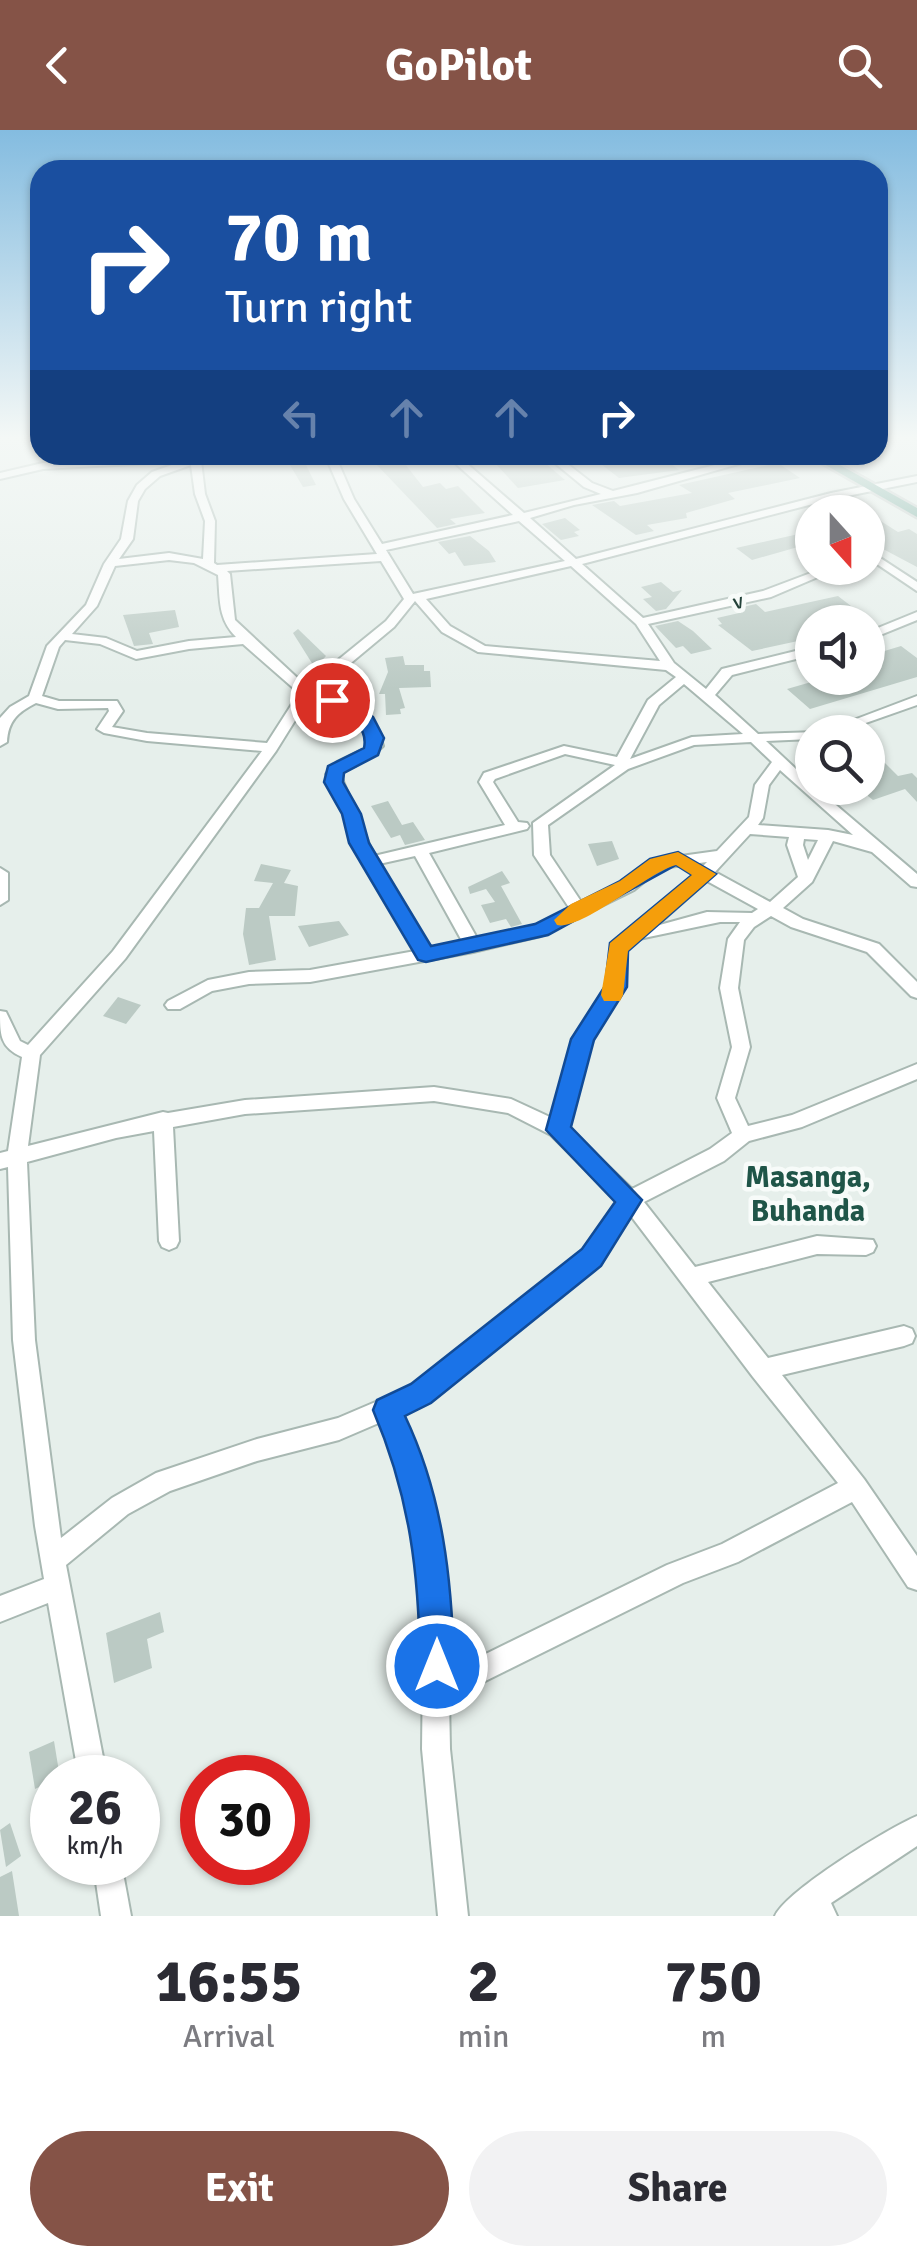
<!DOCTYPE html>
<style>
body{margin:0;font-family:Signika,sans-serif;background:#f2f2f3;color:#2b2b33;height:100vh;display:flex;flex-direction:column;font-size:38px;white-space:nowrap}
*{box-sizing:border-box;margin:0}
p{font-size:32px;color:#7c7c81}
.icon{flex:none;width:55px;height:55px;fill:none;stroke:currentColor;stroke-width:2;stroke-linecap:round;stroke-linejoin:round}
.map{position:relative;height:1786px;overflow:hidden}
.panel{display:flex;flex-direction:column;background:#fff;flex:1}
.panel>*{flex:none}
.guide{position:absolute;left:30px;top:30px;width:858px;height:305px;border-radius:30px;box-shadow:0 2px 8px #0004;background:#1a4fa0;color:#fff;overflow:hidden}
.needle{width:65px;rotate:159deg}
.fabs{position:absolute;left:795px;top:365px;display:grid;gap:20px}
.fabs a{display:grid;place-items:center;width:90px;height:90px;border-radius:50%;background:#fff;box-shadow:0 2px 8px #0004;font-size:50px}
.speed{position:absolute;left:30px;top:1625px;display:flex;gap:20px;font-size:50px;font-weight:700;text-align:center}
.speed>*{display:grid;place-content:center;width:130px;height:130px;border-radius:50%;background:#fff;box-shadow:0 2px 8px #0004;line-height:1}
.speed small{font-size:25px;font-weight:400}
.speed .limit{border:15px solid #d22;background:#fff;color:#111}
.pin{position:absolute;display:grid;place-items:center;width:85px;height:85px;color:#fff;margin:-42px;border:5px solid #fff;border-radius:50%;box-shadow:0 2px 10px #0007}
.me{position:absolute;width:110px;margin:-55px;rotate:0deg;stroke-linejoin:round;filter:drop-shadow(0 0 8px #0008)}
.turn{display:flex;align-items:center;gap:35px;height:210px;padding:0 30px;font-size:45px}
.turn .icon{width:130px;height:130px;stroke-width:2.5}
.turn b{display:block;font-size:70px;line-height:85px}
.lanes{display:flex;align-items:center;height:95px;padding:0 30px;background:#0003;justify-content:center;gap:50px;direction:ltr}
.lanes .off{opacity:.35}
.eta{display:flex;justify-content:space-evenly;align-items:center;height:170px;text-align:center}
.eta b{font-size:60px;font-weight:800;line-height:70px}
.button{display:flex;gap:20px;margin-top:auto;padding:20px 30px}
.button a{flex:1;height:115px;border-radius:60px;background:#855347;color:#fff;font-size:40px;font-weight:800;line-height:115px;text-align:center}
.button a+a{background:#f2f2f3;color:#2b2b33}
header{display:flex;justify-content:space-between;align-items:center;height:130px;padding:0 30px;background:#855347;color:#fff;font-size:45px;font-weight:800}
.map>svg:first-child{display:block}
.building{fill:#bbcac4}
.lines{fill:none;stroke-linecap:round;stroke-linejoin:round}
.minor-casing{stroke:#a8b8b2;stroke-width:4}
.major-casing{stroke:#c2cac8;stroke-width:5}
.minor{fill:#fff;fill-rule:evenodd}
.major{fill:#6aa596;fill-rule:evenodd}
.route{fill:#1a73e8;stroke:#114b97;stroke-width:2.5}
.slow{fill:#f59e0b}
.labels{text-anchor:middle;dominant-baseline:central;stroke-width:9;stroke-linejoin:round;paint-order:stroke}
.far-street-label{font-size:22px;fill:#24423a;stroke:#f7fbf9}
.neighbourhood-label{font-size:30px;font-weight:bold;fill:#1f5548;stroke:#f7fbf9}
</style>
<header><svg class="icon" aria-label="back" viewBox="0 0 24 24"><path d="M15 5l-7 7 7 7"/></svg>GoPilot<svg class="icon" aria-label="search" viewBox="0 0 24 24"><circle cx="10" cy="10" r="6"/><path d="M15 15l6 6"/></svg></header>
<div class="map">
<svg width="917" height="1786" viewBox="0 0 917 1786">
<rect width="100%" height="100%" fill="#e6efeb"/>
<g class="building">
<polygon points="284,325 301,325 316,355 303,357"/>
<polygon points="640,325 660,325 679,340 619,348 601,334"/>
<polygon points="537,326 565,350 518,358 495,333"/>
<polygon points="402,330 423,357 440,353 446,359 458,356 485,383 450,389 456,394 437,398 376,334"/>
<polygon points="778,333 800,348 728,363 735,369 686,383 687,388 647,395 654,401 636,405 592,375 614,371 620,376 692,363 679,355"/>
<polygon points="868,383 898,402 909,399 917,404 917,437 868,411"/>
<polygon points="565,388 580,400 574,402 579,406 561,410 542,394"/>
<polygon points="812,401 812,413 752,430 736,418"/>
<polygon points="470,406 489,421 496,432 464,436 455,422 449,424 438,412"/>
<polygon points="661,452 673,462 682,460 666,479 656,481 643,469 652,467 641,457"/>
<polygon points="838,466 851,476 844,478 863,492 812,492 812,508 752,521 718,495 722,494 717,488 739,483 734,479 756,474 765,482"/>
<polygon points="175,480 179,497 149,503 153,514 134,516 123,485"/>
<polygon points="678,491 693,501 712,519 691,524 683,516 676,518 655,496"/>
<polygon points="298,499 326,526 315,538 293,503"/>
<polygon points="901,516 917,528 917,547 810,579 787,559 825,548 868,548 868,526"/>
<polygon points="403,526 405,535 424,535 424,541 430,541 431,557 399,558 405,578 400,579 401,584 386,585 385,564 379,564 388,542 385,528"/>
<polygon points="884,632 898,646 912,643 917,648 917,672 905,659 873,670 868,666 868,636"/>
<polygon points="388,671 402,695 413,692 425,710 405,715 400,705 391,708 371,676"/>
<polygon points="612,711 619,729 597,736 588,714"/>
<polygon points="261,734 291,740 284,753 298,756 295,786 269,786 276,830 249,835 243,804 246,778 259,778 273,753 254,751"/>
<polygon points="502,741 510,753 501,756 522,794 511,797 506,789 490,793 481,775 495,772 486,759 470,764 468,757"/>
<polygon points="339,791 349,805 309,817 298,796"/>
<polygon points="118,867 141,875 126,894 103,886"/>
<polygon points="160,1482 164,1502 147,1509 152,1538 114,1553 106,1503"/>
<polygon points="54,1611 60,1648 52,1648 52,1651 35,1659 29,1622"/>
<polygon points="10,1693 21,1726 6,1737 0,1700"/>
<polygon points="12,1741 19,1786 0,1786 0,1747"/>
</g>
<g class="lines">
<defs>
<g id="minor">
<polygon points="158,325 177,325 151,333 43,339 0,349 0,343 43,333"/>
<path d="M200,325H214L201,331L205,364L215,391L214,433L217,435L377,424L344,369L325,325H335L354,369L382,414L513,385L446,325H457L524,383L601,364L584,357L545,325H556L592,353L613,361L754,325H770L637,363L574,375L530,388L576,429L831,363L917,346V352L832,369L582,434L643,488L763,461L824,438H839L771,467L648,494L674,533L706,559L722,539L812,517V525L732,545L715,565L758,604L817,602H812V609L766,611L812,654V658H816L917,744V757L911,756L872,722L833,711L812,752L783,778L803,789L879,814L917,852V868L911,866L867,822L791,797L771,786L754,797L744,810L738,858L750,917L735,968L748,996L792,985L917,934V949L802,997L749,1011L724,1031L644,1072L695,1137L817,1106L873,1110L876,1116L873,1122L866,1125L817,1124L708,1152L768,1228L904,1196L912,1199L915,1206L912,1213L904,1216L782,1245L864,1349L917,1426V1460L908,1457L852,1372L738,1432L683,1453L449,1569L450,1619L468,1786H438L422,1619L424,1454L397,1326L381,1292L339,1310L257,1331L170,1361L128,1384L66,1435L107,1648H79L48,1473L0,1492V1466L44,1449L35,1396L13,1210L8,1037L0,1039V1023L8,1021L22,927C0,917 0,905 0,881L6,882L20,911L28,915L113,821L262,621L147,611L104,603L97,599L109,581L108,578L58,579L36,573C18,582 8,591 7,612L0,616V588L10,577L29,566L47,516L86,475L104,434L121,409L128,371L137,355L152,342ZM191,335L195,364L205,391L203,429L169,423L119,429L133,409L138,371L145,359L160,346ZM519,391L565,431L413,464L386,420ZM169,430L194,433L218,445C220,470 218,489 236,507L189,511L137,521L106,508L72,504L97,476L115,436ZM381,431L404,469L386,491L306,556L235,490L230,444L227,441ZM571,436L636,494L660,531L485,516L450,496L426,469ZM415,471L442,502L478,522L666,540L676,547L648,570L617,627L564,616L484,643L479,652L505,695L374,726L340,644L371,627L383,616C374,581 346,574 316,562L394,497ZM65,510L100,514L136,529L189,519L243,514L299,563L267,613L147,603L112,597L123,581L117,571H59L42,566L59,517ZM684,554L743,604L692,607L630,629L659,575ZM309,568C336,578 362,585 369,615L366,618L337,632L326,644L344,684L351,713L415,821L310,840L249,842L208,850L168,871L165,875L168,879H180L212,861L249,854L310,852L473,822L541,806L634,760L661,738L707,732L703,736H694L691,740L696,745L690,750L612,814L608,856L574,909L552,988L511,969L434,957L245,970L168,983L163,982L28,1016L40,925L125,829L276,621ZM751,612L772,632L755,655L749,687L717,721L652,730L622,752L582,773L550,725L548,695L628,639L694,615ZM565,624L615,635L533,693L534,725L570,779L537,795L477,808L429,723L527,699L529,696L527,693L518,692L493,652L495,649ZM780,640L853,705L828,700L758,695L763,688L769,655ZM750,704L789,707L787,715L798,747L770,772L715,742ZM804,709L818,710L808,730L803,715ZM415,726L462,811L430,818L379,734ZM707,751L758,779L752,783L707,782L656,796ZM720,792H740L728,809L720,858L732,917L717,968L732,1003L710,1019L632,1059L568,998L592,910L625,857L626,820L639,809ZM434,971L508,983L551,1005L618,1071L585,1121L413,1256L338,1288L257,1309L156,1343L112,1368L61,1408L35,1210L27,1032L116,1008L154,1001L159,1111L162,1117L169,1120L176,1117L179,1111L173,997L245,984ZM631,1086L753,1247L838,1353L722,1414L667,1435L449,1542L448,1454L420,1325L400,1284L429,1272L599,1133Z"/>
<polygon points="868,420 917,452 917,461 868,428"/>
<polygon points="917,482 917,490 868,510 868,502"/>
<polygon points="917,566 917,575 840,602 822,602"/>
<polygon points="0,738 8,743 8,770 0,775"/>
<path d="M917,1686V1716L831,1773L837,1786H775C786,1761 888,1698 917,1686Z"/>
<polygon points="93,1732 121,1732 131,1786 101,1786"/>
</g>
<polygon id="major" points="808,325 822,325 917,378 917,387"/>
</defs>
<use href="#minor" class="minor-casing"/>
<use href="#major" class="major-casing"/>
<use href="#minor" class="minor"/>
<use href="#major" class="major"/>
</g>
<linearGradient id="sky" x2="0" y2="1"><stop stop-color="#84bce0"/><stop offset="0.55" stop-color="#f4f8f6"/><stop offset="1" stop-color="#f4f8f6" stop-opacity="0"/></linearGradient>
<rect width="917" height="559" fill="url(#sky)"/>
<path class="route" d="M332,564L373,587L384,608L378,625L344,643L343,652L361,684L369,713L431,816L535,794L620,751L650,729L678,722L716,744L628,821L627,857L594,910L571,997L642,1070L601,1136L431,1273L405,1286C443,1366 452,1449 454,1536L449,1548L437,1553L425,1548L420,1536C419,1443 410,1367 373,1280L377,1270L411,1254L582,1119L615,1072L546,1000L571,909L605,856L610,813L692,745L676,735L548,805L426,832L418,830L349,713L342,684L324,652L328,636L364,618C369,593 344,585 325,573L323,570Z"/>
<path class="slow" d="M678,722L716,744L628,821L623,865L620,871H604L601,865L610,813L692,745L676,735C649,742 581,801 557,795L554,790L571,774L620,751L650,729Z"/>
<g class="labels">
<g class="far-street-label">
<text transform="translate(738 471) rotate(-13)">v</text>
</g>
<g class="neighbourhood-label">
<text x="808" y="1047">Masanga,<tspan x="808" dy="34">Buhanda</tspan></text>
</g>
</g>
</svg>
<div class="fabs">
<a><svg class="needle" viewBox="-14 -14 28 28"><path d="M0-13l5 13h-10z" fill="#e53935"/><path d="M0 13l5-13h-10z" fill="#7c7c81"/></svg></a>
<a><svg class="icon" aria-label="sound" viewBox="0 0 24 24"><path d="M4 9h4l5-4v14l-5-4H4zM17 9q2 3 0 6"/></svg></a>
<a><svg class="icon" aria-label="search" viewBox="0 0 24 24"><circle cx="10" cy="10" r="6"/><path d="M15 15l6 6"/></svg></a>
</div>
<div class="speed"><div>26<small>km/h</small></div><div class="limit">30</div></div>
<div class="pin" style="left:332px;top:570px;background:#d93025"><svg class="icon" aria-label="arrive" viewBox="0 0 24 24"><path d="M6 21V4h12l-3 4 3 4H6"/></svg></div>
<svg class="me" style="left:437px;top:1536px" viewBox="-20 -20 40 40"><circle r="17" fill="#1a73e8" stroke="#fff" stroke-width="3"/><path d="M0-11L8 9 0 5-8 9z" fill="#fff"/></svg>
<div class="guide">
<div class="turn"><svg class="icon" aria-label="right" viewBox="0 0 24 24"><path d="M7 20v-9h11M14 6l5 5-5 5"/></svg><div><b>70 m</b>Turn right</div></div>
<div class="lanes"><svg class="icon off" aria-label="left" viewBox="0 0 24 24"><path d="M17 20v-9H6M10 6l-5 5 5 5"/></svg><svg class="icon off" aria-label="ahead" viewBox="0 0 24 24"><path d="M12 20V5M6 11l6-6 6 6"/></svg><svg class="icon off" aria-label="ahead" viewBox="0 0 24 24"><path d="M12 20V5M6 11l6-6 6 6"/></svg><svg class="icon" aria-label="right" viewBox="0 0 24 24"><path d="M7 20v-9h11M14 6l5 5-5 5"/></svg></div>
</div>
</div>
<section class="panel">
<div class="eta">
<div><b>16:55</b><p>Arrival</p></div>
<div><b>2</b><p>min</p></div>
<div><b>750</b><p>m</p></div>
</div>
<div class="button"><a>Exit</a><a>Share</a></div>
</section>
